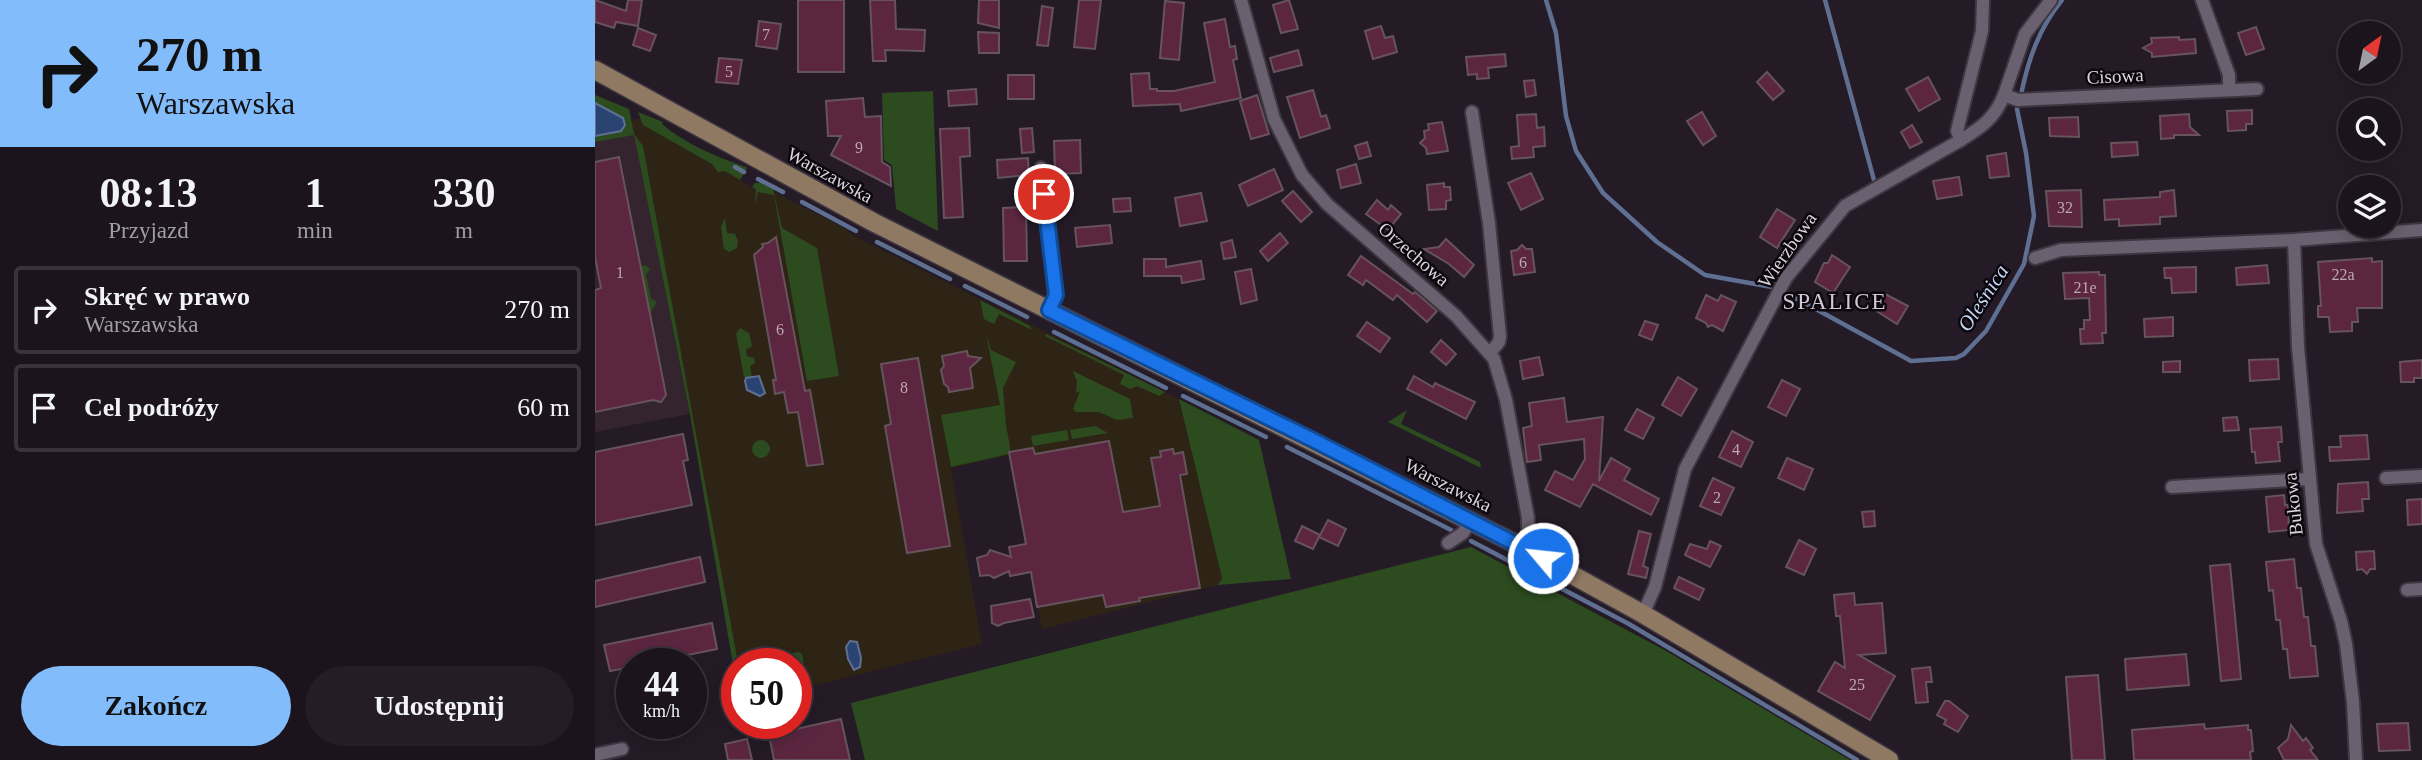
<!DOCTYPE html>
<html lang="pl">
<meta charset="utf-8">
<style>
body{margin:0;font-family:"Times New Roman",serif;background:#241d26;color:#f1f3f6;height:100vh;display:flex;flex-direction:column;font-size:26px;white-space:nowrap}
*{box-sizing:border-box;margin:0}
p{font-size:23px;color:#a09ea4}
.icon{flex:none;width:38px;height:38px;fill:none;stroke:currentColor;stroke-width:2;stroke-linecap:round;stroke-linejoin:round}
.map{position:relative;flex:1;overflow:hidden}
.sheet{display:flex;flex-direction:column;background:#1b141d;width:595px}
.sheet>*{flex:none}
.hud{background:#83bcfb;color:#111;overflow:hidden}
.needle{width:46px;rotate:33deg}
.buttons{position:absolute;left:1743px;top:21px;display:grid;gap:14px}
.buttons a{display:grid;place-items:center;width:63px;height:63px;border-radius:50%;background:#1b141d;box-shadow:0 4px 18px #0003,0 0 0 2px #39333b;font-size:35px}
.speed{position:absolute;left:21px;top:648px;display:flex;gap:14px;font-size:35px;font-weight:700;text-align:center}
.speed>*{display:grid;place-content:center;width:91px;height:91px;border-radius:50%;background:#1b141d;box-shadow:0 4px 18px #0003,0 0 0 2px #39333b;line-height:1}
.speed small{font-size:18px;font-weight:400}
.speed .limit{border:10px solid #d22;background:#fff;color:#111}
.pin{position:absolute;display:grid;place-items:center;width:60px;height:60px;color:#fff;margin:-30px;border:4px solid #fff;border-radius:50%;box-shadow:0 2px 7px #0007}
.me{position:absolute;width:77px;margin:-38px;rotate:298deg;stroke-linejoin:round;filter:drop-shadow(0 0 5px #0008)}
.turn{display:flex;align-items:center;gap:24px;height:147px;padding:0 21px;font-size:32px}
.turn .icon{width:91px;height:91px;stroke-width:2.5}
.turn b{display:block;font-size:49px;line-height:60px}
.eta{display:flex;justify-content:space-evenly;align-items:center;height:119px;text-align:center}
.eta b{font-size:42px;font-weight:700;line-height:49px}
.cta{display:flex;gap:14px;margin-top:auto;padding:14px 21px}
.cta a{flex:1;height:80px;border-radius:42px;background:#83bcfb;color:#111;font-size:28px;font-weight:700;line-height:80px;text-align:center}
.cta a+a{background:#241d26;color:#f1f3f6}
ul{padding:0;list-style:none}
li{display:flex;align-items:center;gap:21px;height:88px;margin:0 14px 10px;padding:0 7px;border:4px solid #39333b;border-radius:7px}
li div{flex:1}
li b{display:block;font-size:26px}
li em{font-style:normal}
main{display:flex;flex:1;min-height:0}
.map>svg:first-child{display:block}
.commercial{fill:#33242e}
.industrial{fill:#2e2415}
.green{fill:#2c4b1f}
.water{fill:#294473;stroke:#5e6f92;stroke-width:2}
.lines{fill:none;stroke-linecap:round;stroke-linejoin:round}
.stream{stroke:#5e6f92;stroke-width:4.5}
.building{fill:#5c2641;stroke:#66535b;stroke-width:2}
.street-casing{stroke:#3e3741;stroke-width:16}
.secondary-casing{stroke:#3e3741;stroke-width:21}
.street{stroke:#6b606f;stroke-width:12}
.secondary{stroke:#907963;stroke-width:18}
.route-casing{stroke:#114b97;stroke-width:18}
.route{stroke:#1a73e8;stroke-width:12}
.labels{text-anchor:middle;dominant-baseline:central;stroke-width:5;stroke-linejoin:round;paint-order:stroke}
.number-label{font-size:16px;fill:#baa8b5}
.street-label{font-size:19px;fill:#dad4dc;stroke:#0b070c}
.water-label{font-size:21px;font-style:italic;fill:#c4d6f5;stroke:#0b070c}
.quarter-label{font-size:23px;letter-spacing:2px;fill:#d2c5d6;stroke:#0b070c}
</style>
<main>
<section class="sheet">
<div class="hud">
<div class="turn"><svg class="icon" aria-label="right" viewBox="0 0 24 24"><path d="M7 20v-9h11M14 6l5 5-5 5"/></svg><div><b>270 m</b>Warszawska</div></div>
</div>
<div class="eta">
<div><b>08:13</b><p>Przyjazd</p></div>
<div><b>1</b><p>min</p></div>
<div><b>330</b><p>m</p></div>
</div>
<ul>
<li><svg class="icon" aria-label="right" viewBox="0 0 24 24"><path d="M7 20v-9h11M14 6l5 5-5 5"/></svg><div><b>Skręć w prawo</b><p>Warszawska</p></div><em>270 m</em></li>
<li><svg class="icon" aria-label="arrive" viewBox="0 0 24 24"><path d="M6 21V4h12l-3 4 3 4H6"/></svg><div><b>Cel podróży</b></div><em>60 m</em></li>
</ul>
<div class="cta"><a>Zakończ</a><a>Udostępnij</a></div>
</section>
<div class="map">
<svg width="1827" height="760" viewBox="0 0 1827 760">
<rect width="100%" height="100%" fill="#241b27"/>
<polygon class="commercial" points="0,95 34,109 95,414 0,432"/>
<polygon class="industrial" points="47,118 143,171 145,180 157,187 166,183 178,188 181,193 253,230 254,233 269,241 584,399 627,578 623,585 447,629 414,455 356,468 387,644 201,690 201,663 142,663 142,688 95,414 36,120"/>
<g class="green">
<polygon points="338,91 343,231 301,209 297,165 289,160 287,93"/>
<polygon points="0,95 34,109 39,134 48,146 143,663 142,688 95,414 39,135 0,142 0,136 26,131 28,118 0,103"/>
<path d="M43,112L68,122L67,124C89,143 121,157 151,167L152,168L145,180L130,171L123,172L117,164L48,125Z"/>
<polygon points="160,183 166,183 178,189 187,228 222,248 244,376 212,381 179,195 163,192 160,205 161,189 157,187"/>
<polygon points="130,218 132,233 140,234 143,241 142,248 134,252 129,249 126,227"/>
<polygon points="50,265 55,269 51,275 56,298 62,302 55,313 46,266"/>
<polygon points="385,300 435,326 437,330 404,314 399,324 389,319"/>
<polygon points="145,328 154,333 157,346 151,350 152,356 159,358 160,363 155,366 157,377 149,377 141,334"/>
<polygon points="391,334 396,350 421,362 408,388 411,425 416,452 414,454 356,467 346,415 405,405"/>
<polygon points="451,334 570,392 564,396 542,386 535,389 525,384 529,375 450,336"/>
<polygon points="478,371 535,399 538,418 522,420 504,412 481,412 478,409 485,391 481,393 482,381"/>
<polygon points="584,399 664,440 696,579 623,585 627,578"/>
<polygon points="812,410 806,424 885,462 886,468 793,422"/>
<polygon points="500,426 513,433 477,439 475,430"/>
<polygon points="472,430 474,440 438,446 436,436"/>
<circle cx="166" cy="449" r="9"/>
<polygon points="876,547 1073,652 1255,760 270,760 256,703"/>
<polygon points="204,652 207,654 209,664 201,668 201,663 192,663 191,657 193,654"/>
</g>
<g class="water">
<polygon points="0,103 28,118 30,125 26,131 0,136"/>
<polygon points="164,376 170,393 165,396 152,390 150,381 151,378"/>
<polygon points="255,641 262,642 266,658 265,667 259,670 253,659 251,647"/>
</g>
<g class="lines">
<g class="stream">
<polyline points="951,0 961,33 971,116 981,151 1008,193 1062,242 1110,275 1177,287"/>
<polyline points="1230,0 1279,180"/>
<path d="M1426,95C1433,60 1444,28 1467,0"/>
<polyline points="140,167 149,172"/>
<polyline points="163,179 188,192"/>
<polyline points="207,202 261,231"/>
<polyline points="282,242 355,279"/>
<polyline points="370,286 432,317"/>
<polyline points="1195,295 1316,361 1361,358 1369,354 1391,331 1429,264 1439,216 1431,153 1422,109"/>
<polyline points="459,332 571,388"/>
<polyline points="588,396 671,437"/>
<polyline points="692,447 856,530"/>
<polyline points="876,541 1034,624 1262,760"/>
</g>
</g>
<g class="building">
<polygon points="0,0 31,11 33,0 47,0 43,26 21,22 19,28 0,22"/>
<rect x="203" y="0" width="46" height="72"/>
<polygon points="275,0 300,0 301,29 330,30 329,51 290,50 291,61 278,61"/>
<polygon points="384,0 404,0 404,28 383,23"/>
<polygon points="484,0 506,0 500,49 479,47"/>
<polygon points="694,0 703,29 686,33 678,5"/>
<polygon points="570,1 589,3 584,60 565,58"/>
<polygon points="447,6 458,8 453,46 442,45"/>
<polygon points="630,19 635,47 640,46 642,59 638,60 646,98 586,111 585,104 538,106 536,74 554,73 555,89 562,89 562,91 579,91 620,82 609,23"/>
<polygon points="164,21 186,24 182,49 161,46"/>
<polygon points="786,26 790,38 798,36 802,52 778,59 770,31"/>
<polygon points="1661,27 1669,49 1651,55 1643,33"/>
<polygon points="43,28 61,35 55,51 38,45"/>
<polygon points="383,32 404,33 404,53 384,53"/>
<polygon points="1584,37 1584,40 1600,39 1601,53 1557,57 1557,53 1548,48 1557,43 1556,38"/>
<polygon points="703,50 707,65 679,72 675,58"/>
<polygon points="910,54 911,66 893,68 894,78 882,79 882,74 873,75 871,57"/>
<polygon points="124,58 147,60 143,84 121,82"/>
<polygon points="1172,72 1189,91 1178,100 1162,82"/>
<rect x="413" y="75" width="26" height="24"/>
<polygon points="1333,77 1345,99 1324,111 1311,89"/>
<polygon points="939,80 941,95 931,97 929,81"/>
<polygon points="381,89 382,104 354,106 353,91"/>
<polygon points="718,90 726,117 731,115 735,128 705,138 692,97"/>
<polygon points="662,95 674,134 656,139 645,101"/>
<polygon points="268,98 270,117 286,116 287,162 295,167 296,186 236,155 246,136 233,136 231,101"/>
<polygon points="1657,110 1657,124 1651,124 1651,130 1633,131 1632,111"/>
<polygon points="1107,112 1121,136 1108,145 1092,121"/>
<polygon points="941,114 942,128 949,127 950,146 938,147 939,157 917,159 916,147 924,146 922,115"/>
<polygon points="1594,114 1595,127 1604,135 1579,135 1579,138 1566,139 1565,116"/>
<polygon points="1483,117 1484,137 1455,136 1454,118"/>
<polygon points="847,122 853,151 832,154 831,148 825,143 830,138 829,131 834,130 833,124"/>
<polygon points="1317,125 1327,142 1315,148 1306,132"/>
<polygon points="374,128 375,156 365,157 368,217 349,218 345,129"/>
<polygon points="437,128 439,152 427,153 425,129"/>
<polygon points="485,140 486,173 460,174 459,141"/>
<polygon points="772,142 776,156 764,159 760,146"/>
<polygon points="1542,142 1543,155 1517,157 1516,143"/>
<polygon points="1411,153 1414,176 1395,178 1392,156"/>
<polygon points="24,157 71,395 66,402 58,400 0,412 0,290 6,288 0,257 0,162"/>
<polygon points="433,158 434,175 403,178 402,160"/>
<polygon points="761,164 766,183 746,188 742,170"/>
<polygon points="679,169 688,190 653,206 644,185"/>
<polygon points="936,173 948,199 926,210 913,183"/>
<polygon points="1364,177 1367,195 1342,199 1338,181"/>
<polygon points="849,183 849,187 855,187 856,200 851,201 851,209 834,210 832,185"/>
<polygon points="1486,190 1487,227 1454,226 1451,191"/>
<polygon points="1579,190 1581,216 1565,217 1565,224 1524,226 1524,219 1510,220 1509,200 1565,197 1565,192"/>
<polygon points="698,191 717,212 706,222 687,201"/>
<polygon points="606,193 612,221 585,226 580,198"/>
<polygon points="535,198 536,211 519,212 518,199"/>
<polygon points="782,200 793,210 796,205 806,214 793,230 771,214"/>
<polygon points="431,207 432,261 409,261 408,208"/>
<polygon points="1182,209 1200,220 1182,248 1165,237"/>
<polygon points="515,225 517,243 482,247 480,228"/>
<polygon points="685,233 693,243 673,261 665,251"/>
<polygon points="181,237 210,391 215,390 228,464 212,466 203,412 193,413 189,392 180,394 178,380 181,380 159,255 168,247 167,244 173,243"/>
<polygon points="851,239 879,265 869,277 854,264 829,249 844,247"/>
<polygon points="637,240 641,257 629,259 626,243"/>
<polygon points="927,245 931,249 937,249 940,272 919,275 916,251 922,250"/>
<polygon points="1237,255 1255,267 1238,293 1220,282 1229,263 1233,263"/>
<polygon points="766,256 818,294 820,292 842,311 832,322 802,295 798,300 771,280 768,285 753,275"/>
<polygon points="1777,258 1777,262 1787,261 1787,308 1762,308 1763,322 1757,322 1757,331 1735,332 1734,317 1723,317 1723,306 1726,306 1723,262"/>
<polygon points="549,259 571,259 571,267 606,261 609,279 587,283 586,276 549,276"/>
<polygon points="1672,265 1674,283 1642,285 1641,268"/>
<polygon points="1601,267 1601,292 1577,293 1576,278 1570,278 1569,268"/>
<polygon points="656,269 662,300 646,304 640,272"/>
<polygon points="1504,272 1504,275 1510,275 1511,333 1507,333 1508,343 1486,344 1485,329 1489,329 1489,320 1495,320 1494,298 1470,299 1468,273"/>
<polygon points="1290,294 1313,306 1302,324 1280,310"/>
<polygon points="1111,295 1123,301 1126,295 1141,302 1128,331 1117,325 1113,327 1111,323 1101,318"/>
<polygon points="1578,317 1578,336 1550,337 1549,319"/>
<polygon points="1050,321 1063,325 1057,340 1044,335"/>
<polygon points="772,322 795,338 785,352 762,336"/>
<polygon points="846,340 861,354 851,365 836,352"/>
<polygon points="372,351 373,356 386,358 375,368 378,388 354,392 353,387 349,384 346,370 349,366 347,356"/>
<polygon points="944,357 948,375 928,379 925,361"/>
<polygon points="323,358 355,546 312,553 290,426 296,424 286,364"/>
<polygon points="1683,359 1684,379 1655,381 1654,360"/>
<polygon points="1827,360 1827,378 1819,378 1819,382 1806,382 1805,362"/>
<polygon points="1585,361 1585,372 1568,372 1568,362"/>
<polygon points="819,376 838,387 840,383 880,402 871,419 812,389"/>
<polygon points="1083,377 1102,389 1086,416 1067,405"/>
<polygon points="1187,380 1205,389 1191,416 1173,407"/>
<polygon points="969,398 972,422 1008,417 1004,481 1016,458 1035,469 1029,480 1064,499 1056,515 998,484 985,507 950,490 960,471 978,480 990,459 989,439 944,445 946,460 932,462 928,428 937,426 934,403"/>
<polygon points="1042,409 1059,418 1048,439 1030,430"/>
<polygon points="1642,417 1644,430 1629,431 1628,418"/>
<polygon points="1686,427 1687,442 1683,442 1685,461 1661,463 1660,452 1657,452 1655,429"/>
<polygon points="1137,431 1158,442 1146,467 1124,457"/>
<polygon points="88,434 93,460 88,461 97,505 0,525 0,452"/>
<polygon points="1772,435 1774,459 1735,461 1734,447 1746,447 1745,436"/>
<polygon points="514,441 528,512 565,506 556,458 566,457 565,451 578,449 579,454 588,452 592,474 585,475 605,588 544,598 545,601 511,607 508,595 442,607 436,572 415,576 414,571 399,578 394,575 385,576 382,558 392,555 395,550 416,557 414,547 431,544 414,452 438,448 440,454"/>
<polygon points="1192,458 1218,469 1209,490 1183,478"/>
<polygon points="1118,478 1139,488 1126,515 1105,506"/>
<polygon points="1773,482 1774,499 1767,499 1768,511 1742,513 1743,484"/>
<polygon points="1689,495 1690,505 1693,505 1694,530 1674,532 1671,497"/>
<polygon points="1827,499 1827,524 1813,525 1812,500"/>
<polygon points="1279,511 1280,526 1269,527 1267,512"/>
<polygon points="733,520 751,529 743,546 724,537"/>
<polygon points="707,526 725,535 718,549 700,541"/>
<polygon points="1044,531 1056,534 1048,566 1053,568 1051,578 1033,574"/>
<polygon points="1204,540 1221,549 1209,575 1191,567"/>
<polygon points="1115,541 1126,546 1115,567 1090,555 1095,544 1112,549"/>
<polygon points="1779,551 1780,569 1775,569 1772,574 1767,569 1762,570 1761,552"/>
<polygon points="105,557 110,582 0,607 0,581"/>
<polygon points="1699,559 1702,588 1706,588 1709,617 1713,617 1716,646 1720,646 1723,676 1695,678 1692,649 1688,649 1685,620 1681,620 1678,590 1674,591 1671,562"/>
<polygon points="1635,564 1646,679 1626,681 1615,566"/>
<polygon points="1084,577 1109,589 1104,600 1079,588"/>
<polygon points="1259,593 1260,605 1287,603 1291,653 1264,655 1300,676 1275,720 1223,691 1240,662 1250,668 1245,616 1241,616 1239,595"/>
<polygon points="435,599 439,617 409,623 403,626 397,623 396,606"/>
<polygon points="117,623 122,649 54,663 37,663 37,667 15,671 9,645"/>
<polygon points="1591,654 1594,685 1532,690 1530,659"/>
<polygon points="1335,667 1337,682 1331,682 1333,702 1321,703 1317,669"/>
<polygon points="1503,675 1510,760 1477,760 1471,677"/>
<polygon points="1350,701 1354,701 1373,716 1363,732 1349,724 1351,720 1342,715"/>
<polygon points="246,719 255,760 179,760 174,735"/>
<polygon points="1813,723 1815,750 1784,751 1782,724"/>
<polygon points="1609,724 1610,729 1653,725 1653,730 1656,730 1658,751 1655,752 1656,760 1539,760 1537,730"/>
<polygon points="1696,725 1708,741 1711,738 1718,748 1715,750 1723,760 1689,760 1683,748 1693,739"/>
<polygon points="152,739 157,760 133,760 130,744"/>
</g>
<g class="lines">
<defs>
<g id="street">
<polyline points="646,0 679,119 707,175 732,204 861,316 899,359 911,400 933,518 933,533 927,547"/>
<polyline points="1607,0 1634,75 1634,90"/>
<polyline points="1409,95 1430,34 1456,0"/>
<polyline points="877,112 894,223 905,336 904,342 895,353"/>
<path d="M1366,140C1387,127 1400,118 1409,95L1423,100L1662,89"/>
<polyline points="446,168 461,295 454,311"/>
<polyline points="1699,240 1703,347 1721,544 1746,621 1751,644 1758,702 1761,760"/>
<polyline points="1440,258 1466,250 1699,240 1827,230"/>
<polyline points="1791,478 1827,476"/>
<polyline points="1577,487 1714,479"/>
<polyline points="853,543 868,533 876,519"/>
<polyline points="1812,590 1827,589"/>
<polyline points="1048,614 1060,587 1090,469 1191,278 1250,206 1366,140 1362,131 1387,31 1388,0"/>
<polyline points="0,755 27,749"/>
</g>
<polyline id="secondary" points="0,70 278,222 927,547 1048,614 1294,760"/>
</defs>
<use href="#street" class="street-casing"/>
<use href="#secondary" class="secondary-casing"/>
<use href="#street" class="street"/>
<use href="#secondary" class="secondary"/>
</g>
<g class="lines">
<defs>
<polyline id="route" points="449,194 461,295 454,310 716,439 948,558"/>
</defs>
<use href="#route" class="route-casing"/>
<use href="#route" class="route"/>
</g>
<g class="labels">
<g class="number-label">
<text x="171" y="34">7</text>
<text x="134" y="71">5</text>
<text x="264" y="147">9</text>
<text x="1470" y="207">32</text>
<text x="928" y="262">6</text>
<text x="25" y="272">1</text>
<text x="1748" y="274">22a</text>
<text x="1490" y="287">21e</text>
<text x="185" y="329">6</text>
<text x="309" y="387">8</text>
<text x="1141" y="449">4</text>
<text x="1122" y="497">2</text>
<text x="1262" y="684">25</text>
</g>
<g class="street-label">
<text transform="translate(1520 76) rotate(-3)">Cisowa</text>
<text transform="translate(235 175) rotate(29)">Warszawska</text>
<text transform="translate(1192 250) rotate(-55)">Wierzbowa</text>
<text transform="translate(819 254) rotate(41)">Orzechowa</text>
<text transform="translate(853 485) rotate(27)">Warszawska</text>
<text transform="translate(1698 504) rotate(-96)">Bukowa</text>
</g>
<g class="water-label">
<text transform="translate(1388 298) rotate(-57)">Oleśnica</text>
</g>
<g class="quarter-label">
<text x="1240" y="301">SPALICE</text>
</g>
</g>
</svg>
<div class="buttons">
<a><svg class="needle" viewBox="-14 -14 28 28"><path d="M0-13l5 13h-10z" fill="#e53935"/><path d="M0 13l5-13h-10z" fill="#a09ea4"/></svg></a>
<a><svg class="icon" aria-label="search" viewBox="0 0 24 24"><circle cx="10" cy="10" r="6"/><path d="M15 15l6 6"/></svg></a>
<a><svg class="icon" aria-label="layers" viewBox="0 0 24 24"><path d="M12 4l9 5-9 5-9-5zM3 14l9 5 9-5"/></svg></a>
</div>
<div class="speed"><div>44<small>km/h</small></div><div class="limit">50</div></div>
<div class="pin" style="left:449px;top:194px;background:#d93025"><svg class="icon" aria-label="arrive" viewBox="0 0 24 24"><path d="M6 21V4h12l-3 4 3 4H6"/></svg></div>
<svg class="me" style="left:948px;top:558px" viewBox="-20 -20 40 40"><circle r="17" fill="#1a73e8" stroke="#fff" stroke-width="3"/><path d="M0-11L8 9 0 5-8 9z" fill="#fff"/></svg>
</div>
</main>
